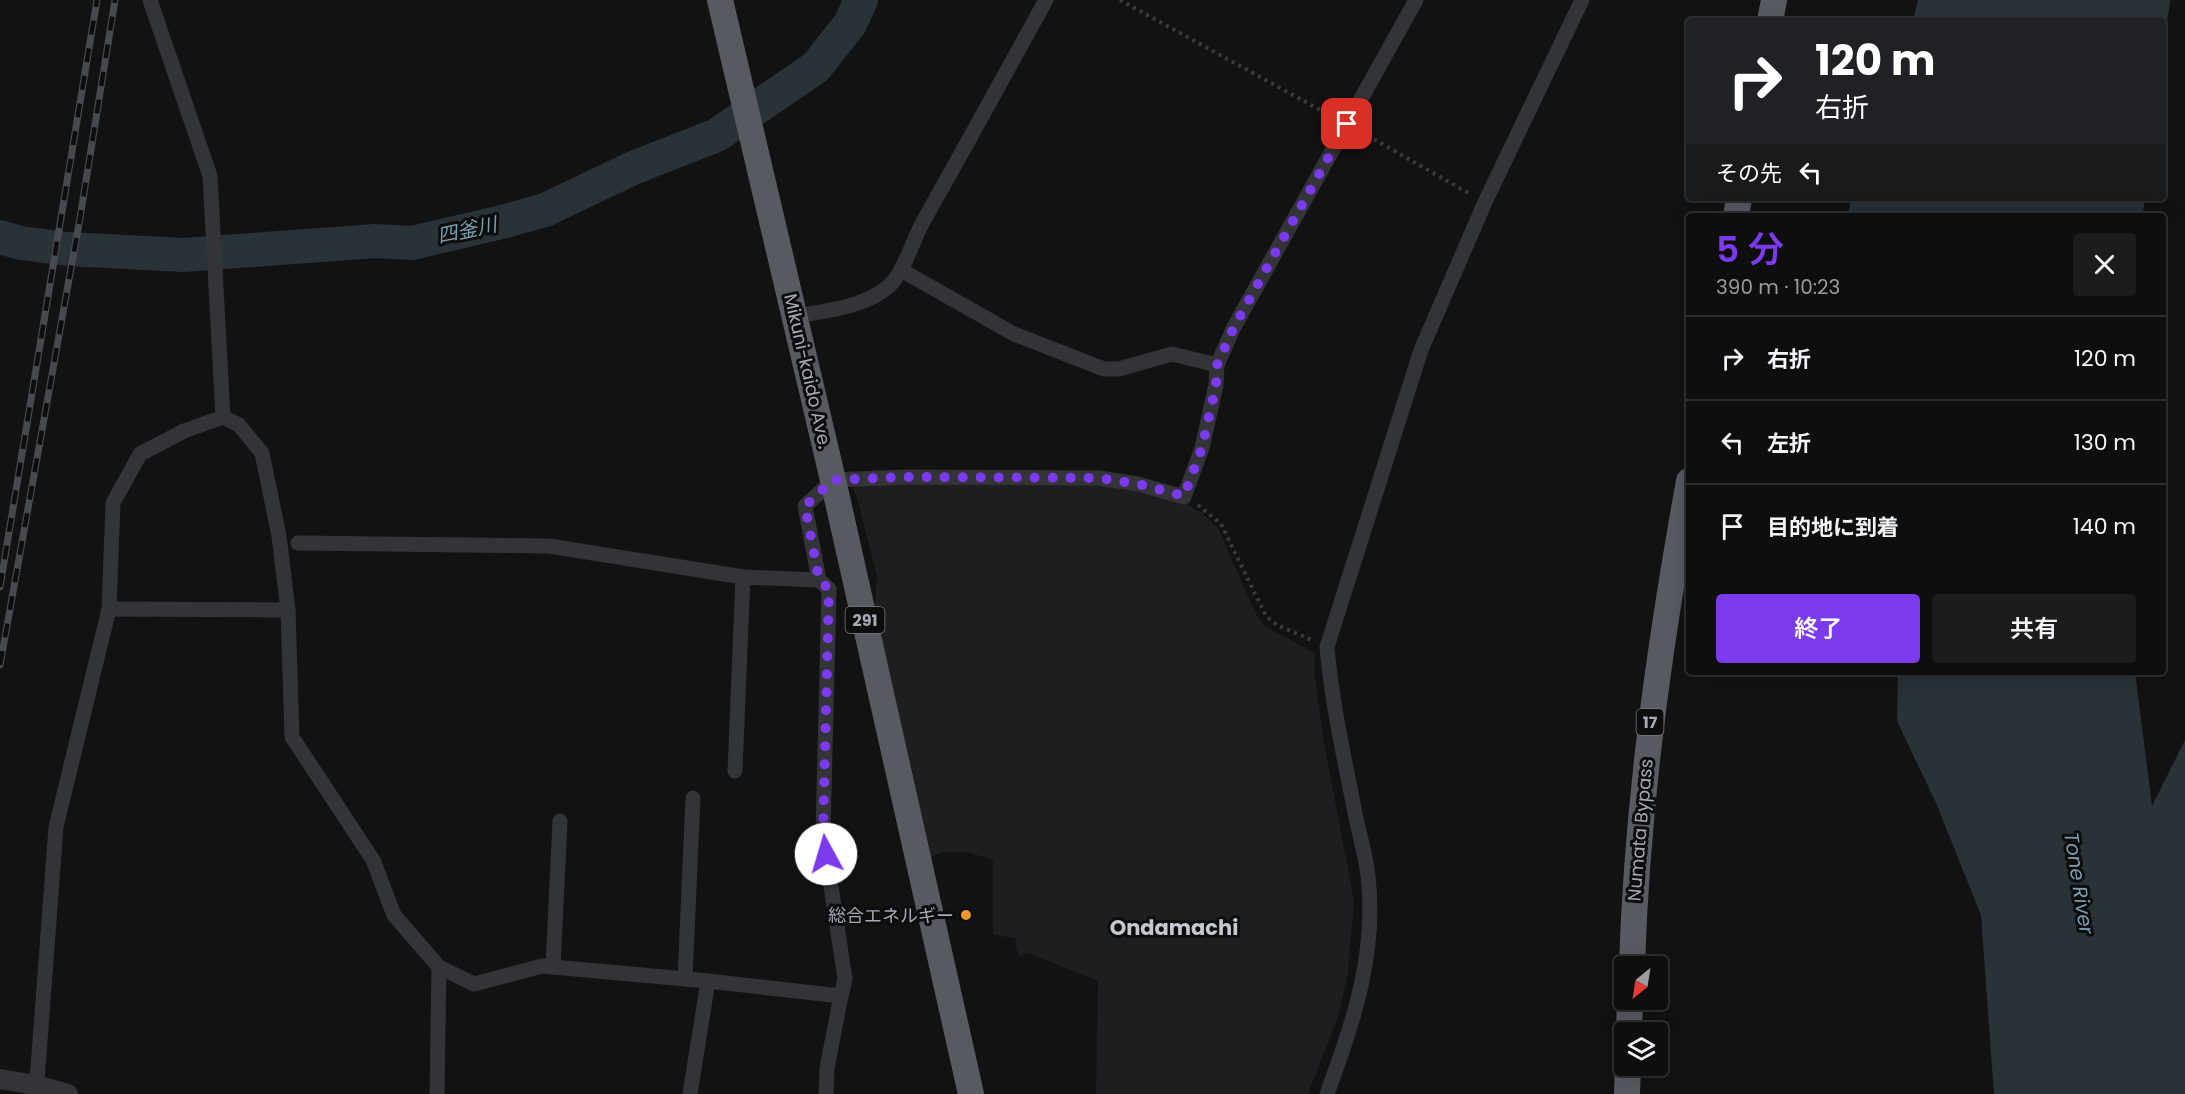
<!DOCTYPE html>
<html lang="ja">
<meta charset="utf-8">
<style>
body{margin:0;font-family:Poppins,"Noto Sans JP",sans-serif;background:#1c1c1c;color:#f1f3f6;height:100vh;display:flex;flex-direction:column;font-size:22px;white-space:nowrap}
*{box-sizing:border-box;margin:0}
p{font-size:20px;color:#9b9c9e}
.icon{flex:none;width:33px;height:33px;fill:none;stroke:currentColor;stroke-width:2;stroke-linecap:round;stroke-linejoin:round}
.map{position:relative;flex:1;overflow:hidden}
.drawer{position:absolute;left:1686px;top:213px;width:480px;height:462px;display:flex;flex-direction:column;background:#0e0e0e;border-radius:6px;box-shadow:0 6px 24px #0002,0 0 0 2px #2e2e2e}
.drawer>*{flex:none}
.guide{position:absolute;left:1686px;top:18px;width:480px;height:183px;border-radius:6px;box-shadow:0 6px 24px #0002,0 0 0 2px #2e2e2e;background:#202124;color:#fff;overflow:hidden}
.needle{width:39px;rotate:210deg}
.buttons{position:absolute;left:1614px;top:956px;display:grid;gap:12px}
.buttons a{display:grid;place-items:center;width:54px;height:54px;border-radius:6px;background:#0e0e0e;box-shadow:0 6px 24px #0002,0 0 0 2px #2e2e2e;font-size:30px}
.pin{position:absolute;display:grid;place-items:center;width:51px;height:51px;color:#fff;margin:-26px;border-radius:12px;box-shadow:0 3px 9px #0006}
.me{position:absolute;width:66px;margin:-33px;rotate:354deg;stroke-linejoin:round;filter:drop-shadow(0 0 4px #0008)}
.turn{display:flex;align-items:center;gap:21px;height:126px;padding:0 30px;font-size:27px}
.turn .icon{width:78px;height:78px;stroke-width:2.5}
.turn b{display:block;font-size:42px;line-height:51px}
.then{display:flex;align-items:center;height:57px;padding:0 30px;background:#0003;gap:12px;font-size:22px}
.round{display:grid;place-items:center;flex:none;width:63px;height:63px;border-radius:6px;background:#1c1c1c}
.headline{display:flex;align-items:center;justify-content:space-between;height:102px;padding:0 30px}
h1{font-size:36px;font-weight:600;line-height:45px;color:#7c3aed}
.primary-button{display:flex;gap:12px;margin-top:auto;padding:12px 30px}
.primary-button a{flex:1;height:69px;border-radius:6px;background:#7c3aed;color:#fff;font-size:24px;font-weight:600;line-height:69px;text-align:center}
.primary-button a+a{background:#1c1c1c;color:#f1f3f6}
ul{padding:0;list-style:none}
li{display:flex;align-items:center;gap:18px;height:84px;padding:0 30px;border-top:2px solid #2e2e2e}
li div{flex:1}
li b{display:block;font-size:22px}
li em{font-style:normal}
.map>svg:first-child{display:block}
.built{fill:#1e1e20}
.water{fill:#293237}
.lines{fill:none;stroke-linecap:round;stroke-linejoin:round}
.river{stroke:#293237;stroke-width:34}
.path{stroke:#393c3f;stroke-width:4;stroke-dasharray:3 4.5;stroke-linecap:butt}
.minor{stroke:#333438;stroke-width:15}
.tertiary{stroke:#333438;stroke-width:20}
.trunk{stroke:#575a60;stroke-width:26}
.rail-casing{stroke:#46494d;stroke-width:7}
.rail{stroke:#0d0d0e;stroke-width:4.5;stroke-dasharray:14;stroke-linecap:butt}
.route{stroke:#7c3aed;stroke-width:10;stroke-dasharray:0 18}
.poi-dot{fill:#ed9531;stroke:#0d0d0e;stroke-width:2}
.labels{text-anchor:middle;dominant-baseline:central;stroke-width:6;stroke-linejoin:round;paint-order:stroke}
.shield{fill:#0d0d0e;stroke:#777c82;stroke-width:1.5}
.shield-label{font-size:16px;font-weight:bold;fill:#a4abb4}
.street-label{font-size:18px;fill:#a4abb4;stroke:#0d0d0e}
.poi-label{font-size:18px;fill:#a4abb4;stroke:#0d0d0e;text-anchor:end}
.water-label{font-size:20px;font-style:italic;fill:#7b9dae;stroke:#0d0d0e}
.quarter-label{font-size:21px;font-weight:bold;fill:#c4c9d0;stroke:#0d0d0e}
</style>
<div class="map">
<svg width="2185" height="1094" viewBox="0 0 2185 1094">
<rect width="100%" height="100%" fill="#121213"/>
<polygon class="built" points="851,483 1098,483 1180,501 1201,512 1218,528 1256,614 1264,626 1315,653 1315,678 1323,737 1354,901 1348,971 1339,1014 1308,1094 1096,1094 1098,981 1028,953 1018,957 1015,938 993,935 993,860 967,852 941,852 930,858 873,629 877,576 857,498"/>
<g class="water">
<polygon points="1918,0 2148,0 2140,21 1913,21"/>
<polygon points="1852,198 2127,198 2126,216 1847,216"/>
<polygon points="1898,672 2135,672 2152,806 2185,740 2185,1094 1994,1094 1981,915 1936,803 1897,721"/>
</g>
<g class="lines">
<g class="river">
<polyline points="2150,21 2153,0"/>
<polyline points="2125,216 2128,198"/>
<polyline points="0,237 21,243 68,249 184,255 375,241 412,243 506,221 545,210 633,168 717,135 816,67 850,24 861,0"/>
</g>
<g class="path">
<polyline points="1120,0 1333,117"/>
<polyline points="1361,132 1472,195"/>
<polyline points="1198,505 1221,524 1266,616 1277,625 1314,641"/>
</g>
<g class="minor">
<polyline points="150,0 210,176 223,417 239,425 262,453 279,536 288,610 292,737 373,860 394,915 439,967 437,1094"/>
<polyline points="901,270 1014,334 1104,369 1119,369 1172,354 1217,365"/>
<path d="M796,316C825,311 867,307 890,285C905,270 913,239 924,220C965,147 1006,73 1046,0"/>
<polyline points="298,543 549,546 743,577"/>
<polyline points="109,609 288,610"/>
<polyline points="735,771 743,577 819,580 805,506 833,480 905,477 1099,478 1138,484 1184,497 1202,448 1216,385 1217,365 1234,327 1416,0"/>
<polyline points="439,967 474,984 542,966 708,981 690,1094"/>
<polyline points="553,967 560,821"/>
<polyline points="685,979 693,798"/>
<polyline points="708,981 841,996 845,979 823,833 829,589 819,580"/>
<polyline points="36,1094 56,827 109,609 113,503 140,454 184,431 223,417"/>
<polyline points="826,1094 827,1068 841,996"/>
<path d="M1327,1094C1353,1022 1377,955 1368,876C1366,857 1360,837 1356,818C1345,761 1332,705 1327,647L1421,350L1485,202L1582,0"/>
</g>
<polyline class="tertiary" points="0,1079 37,1085 68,1094"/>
<g class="trunk">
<polyline points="720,0 833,480 971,1094"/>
<polyline points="1770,21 1774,0"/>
<polyline points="1736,216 1739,198"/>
<path d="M1632,966C1637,802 1660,642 1689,481"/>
<polyline points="1629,1032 1630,999"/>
<polyline points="1627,1094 1628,1065"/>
</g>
<defs>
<g id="rail">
<polyline points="0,587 97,0"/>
<polyline points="0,665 80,218 115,0"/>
</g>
</defs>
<use href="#rail" class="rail-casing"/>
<use href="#rail" class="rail"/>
</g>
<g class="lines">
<polyline class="route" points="826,854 823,833 829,589 819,580 805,506 833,480 905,477 1099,478 1138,484 1184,496 1202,448 1216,385 1217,365 1234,327 1347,124"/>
</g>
<circle class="poi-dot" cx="966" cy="915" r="6"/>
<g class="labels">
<g class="shield">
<rect x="845.5" y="607" width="39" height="26" rx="4.5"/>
<rect x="1636.5" y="709" width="27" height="26" rx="4.5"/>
</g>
<g class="shield-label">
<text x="865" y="620">291</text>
<text x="1650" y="722">17</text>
</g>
<g class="street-label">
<text transform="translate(808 371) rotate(77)">Mikuni-kaido Ave.</text>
<text transform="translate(1640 830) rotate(-85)">Numata Bypass</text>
</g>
<g class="poi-label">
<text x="954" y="915">総合エネルギー</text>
</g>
<g class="water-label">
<text transform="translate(467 230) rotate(-12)">四釜川</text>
<text transform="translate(2079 883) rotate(81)">Tone River</text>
</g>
<g class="quarter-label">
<text x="1174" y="927">Ondamachi</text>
</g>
</g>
</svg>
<div class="buttons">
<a><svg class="needle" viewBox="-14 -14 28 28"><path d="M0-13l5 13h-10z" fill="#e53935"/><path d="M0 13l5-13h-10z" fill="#9b9c9e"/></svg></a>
<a><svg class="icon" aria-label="layers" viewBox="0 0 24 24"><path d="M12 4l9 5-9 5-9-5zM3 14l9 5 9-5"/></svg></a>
</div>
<div class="pin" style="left:1347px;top:124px;background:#d93025"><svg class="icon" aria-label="arrive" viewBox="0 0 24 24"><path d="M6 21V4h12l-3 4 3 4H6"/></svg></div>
<svg class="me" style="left:826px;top:854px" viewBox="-20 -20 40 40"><circle r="19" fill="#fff"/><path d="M0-13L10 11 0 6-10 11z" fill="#7c3aed"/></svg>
<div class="guide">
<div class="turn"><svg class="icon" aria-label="right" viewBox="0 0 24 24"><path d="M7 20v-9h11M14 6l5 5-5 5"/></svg><div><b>120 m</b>右折</div></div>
<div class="then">その先<svg class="icon" aria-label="left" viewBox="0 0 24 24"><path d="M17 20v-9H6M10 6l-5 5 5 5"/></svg></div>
</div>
<section class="drawer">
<div class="headline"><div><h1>5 分</h1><p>390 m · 10:23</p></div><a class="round"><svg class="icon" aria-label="close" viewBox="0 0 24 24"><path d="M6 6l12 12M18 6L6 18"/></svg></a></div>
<ul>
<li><svg class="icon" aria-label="right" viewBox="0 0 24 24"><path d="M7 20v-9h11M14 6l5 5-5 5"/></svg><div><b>右折</b></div><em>120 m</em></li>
<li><svg class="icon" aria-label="left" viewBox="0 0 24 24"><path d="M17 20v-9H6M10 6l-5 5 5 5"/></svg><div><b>左折</b></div><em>130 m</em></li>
<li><svg class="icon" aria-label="arrive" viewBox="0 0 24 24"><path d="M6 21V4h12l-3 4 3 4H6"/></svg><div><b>目的地に到着</b></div><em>140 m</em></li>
</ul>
<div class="primary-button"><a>終了</a><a>共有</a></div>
</section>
</div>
